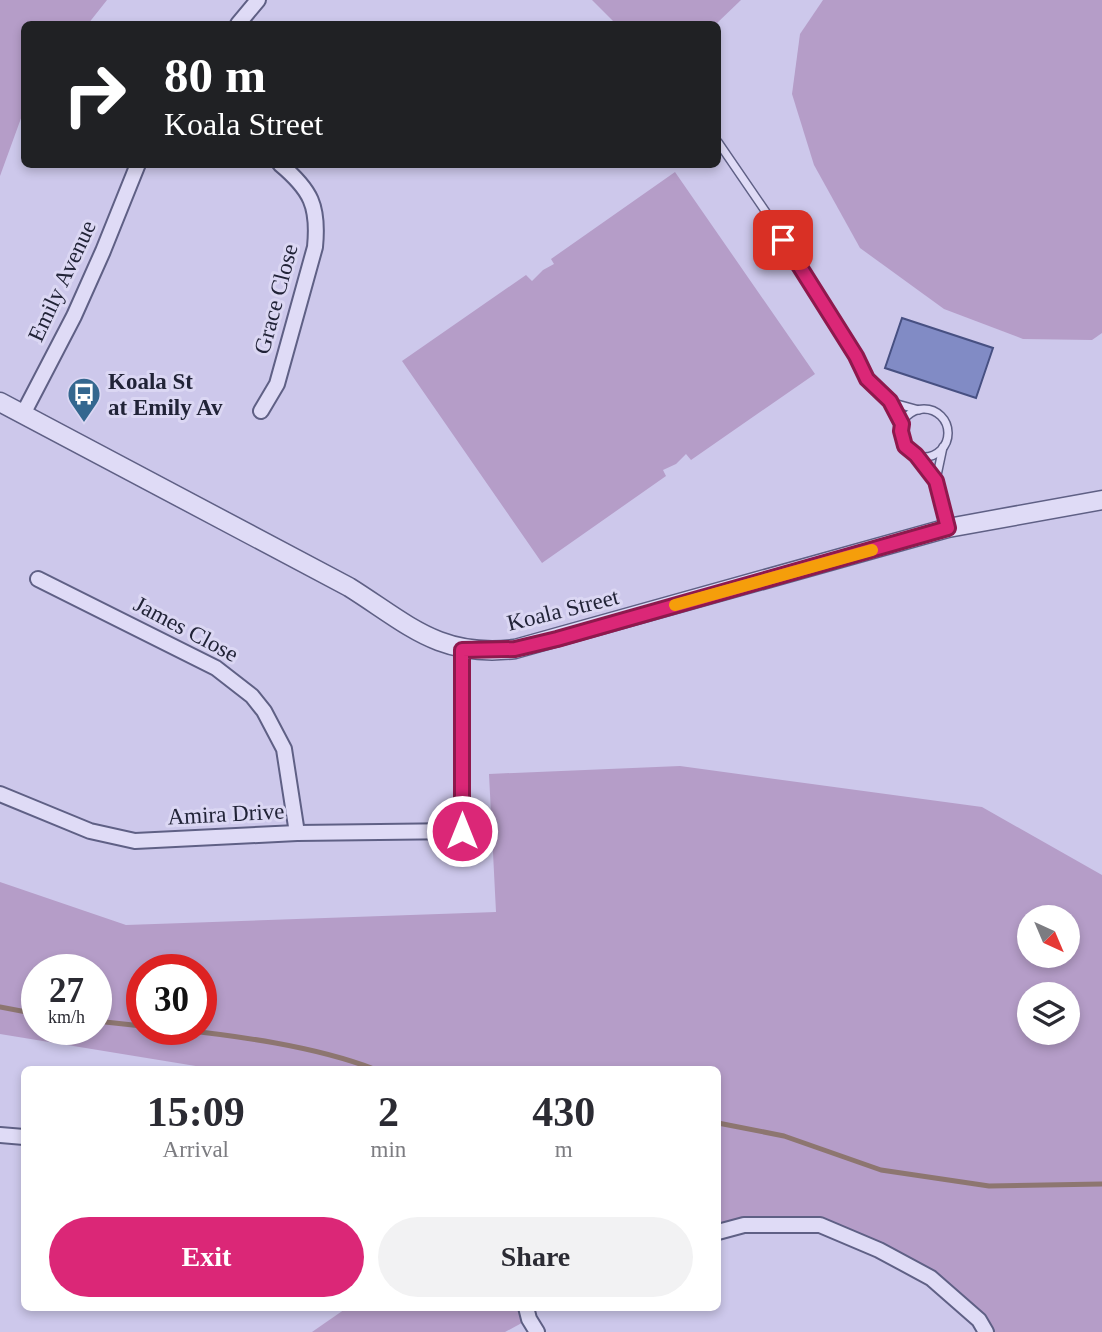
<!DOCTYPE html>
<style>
body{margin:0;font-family:Georgia,serif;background:#f2f2f3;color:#2b2b33;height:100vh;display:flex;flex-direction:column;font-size:26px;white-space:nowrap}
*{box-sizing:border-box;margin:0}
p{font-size:23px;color:#7c7c81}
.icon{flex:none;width:38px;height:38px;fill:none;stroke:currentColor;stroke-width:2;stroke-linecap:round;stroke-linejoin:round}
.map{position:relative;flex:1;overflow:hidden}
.details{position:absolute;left:21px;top:1066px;width:700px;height:245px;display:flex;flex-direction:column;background:#fff;border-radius:10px;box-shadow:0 4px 10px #0003}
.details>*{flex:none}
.banner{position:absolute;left:21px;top:21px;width:700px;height:147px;border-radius:10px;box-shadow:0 4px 10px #0003;background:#202124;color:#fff;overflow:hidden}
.needle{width:46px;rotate:136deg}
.fabs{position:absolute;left:1017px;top:905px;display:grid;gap:14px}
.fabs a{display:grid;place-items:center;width:63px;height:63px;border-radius:50%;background:#fff;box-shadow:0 4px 10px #0003;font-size:35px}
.speed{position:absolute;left:21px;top:954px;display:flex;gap:14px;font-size:35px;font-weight:700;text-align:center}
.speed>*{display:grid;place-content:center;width:91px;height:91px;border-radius:50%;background:#fff;box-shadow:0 4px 10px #0003;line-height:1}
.speed small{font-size:18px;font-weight:400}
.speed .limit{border:10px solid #d22;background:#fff;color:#111}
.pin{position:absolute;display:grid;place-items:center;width:60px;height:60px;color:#fff;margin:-30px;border-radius:14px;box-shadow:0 4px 10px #0006}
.me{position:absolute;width:77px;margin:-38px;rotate:0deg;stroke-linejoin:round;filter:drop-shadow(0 0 5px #0008)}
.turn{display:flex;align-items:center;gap:24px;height:147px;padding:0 28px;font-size:32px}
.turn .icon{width:91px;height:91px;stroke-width:2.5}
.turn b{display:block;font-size:49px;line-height:60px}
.eta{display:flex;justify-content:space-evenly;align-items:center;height:119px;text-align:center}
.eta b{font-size:42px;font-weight:800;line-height:49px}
.cta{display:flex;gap:14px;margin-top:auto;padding:14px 28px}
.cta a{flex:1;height:80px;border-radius:42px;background:#db2777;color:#fff;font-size:28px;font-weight:800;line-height:80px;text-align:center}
.cta a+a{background:#f2f2f3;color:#2b2b33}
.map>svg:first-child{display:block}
.green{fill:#b59dc8;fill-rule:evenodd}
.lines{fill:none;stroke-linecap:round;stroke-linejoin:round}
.stream{stroke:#8d7670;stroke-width:5}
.building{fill:#818bc5;stroke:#475082;stroke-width:2}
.service-casing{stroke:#5f6085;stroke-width:10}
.minor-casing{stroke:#5f6085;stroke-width:18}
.tertiary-casing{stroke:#5f6085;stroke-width:21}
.service{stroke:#dfdbf6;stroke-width:7}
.minor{stroke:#dfdbf6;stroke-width:14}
.tertiary{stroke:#dfdbf6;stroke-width:18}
.route-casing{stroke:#8e194d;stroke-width:18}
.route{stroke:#db2777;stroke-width:12}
.slow{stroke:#f59e0b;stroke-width:12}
.labels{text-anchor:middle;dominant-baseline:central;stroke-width:6;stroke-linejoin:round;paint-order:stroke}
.street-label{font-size:23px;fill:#212337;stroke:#dbd7f3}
.poi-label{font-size:23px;font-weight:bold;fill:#212337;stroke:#dbd7f3;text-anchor:start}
</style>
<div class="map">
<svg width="1102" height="1332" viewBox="0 0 1102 1332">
<rect width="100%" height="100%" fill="#cdc8eb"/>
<g class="green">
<polygon points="0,0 107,0 88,24 24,24 24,110 0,176"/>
<polygon points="592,0 741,0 716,24 616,24"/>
<polygon points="823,0 1102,0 1102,333 1092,340 1023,339 944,309 860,248 814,165 792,94 800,34"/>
<polygon points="675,172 815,374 691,460 686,454 676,464 663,470 666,476 542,563 402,361 526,275 532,281 543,270 554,264 551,259"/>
<path d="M680,766L982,807L1102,875V1332H986L931,1278L820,1225L718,1232V1069H214L0,1034V882L126,925L496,912L489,774ZM1029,917H1068V956H1029ZM37,970H96V1029H37ZM142,970H201V1029H142ZM1029,994H1068V1032H1029Z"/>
<polygon points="348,1307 526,1307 529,1319 505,1332 312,1332"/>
</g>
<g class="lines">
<g class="stream">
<polyline points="0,1007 37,1014"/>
<polyline points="96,1021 142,1026"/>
<path d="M174,1029C238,1036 314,1046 374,1069"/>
<polyline points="718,1123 784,1136 881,1170 989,1186 1102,1184"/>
</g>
</g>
<polygon class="building" points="902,318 993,348 976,398 885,368"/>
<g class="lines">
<defs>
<g id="service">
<polyline points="718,142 770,218 856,356 867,379 890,402 902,424"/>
<polyline points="890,402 919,410"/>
<circle cx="924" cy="433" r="24"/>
<polyline points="917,456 936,480 948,527"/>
<polyline points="936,480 943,447"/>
</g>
<g id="minor">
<polyline points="238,24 258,0"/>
<path d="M261,411L277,384L315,247C319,206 311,190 280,164"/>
<polyline points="23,414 74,316 103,251 138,164"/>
<polyline points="38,579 216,668 252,696 264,711 284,749 297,833"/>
<polyline points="0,794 90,831 135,841 297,833 462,831 462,650"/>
<polyline points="0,1135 24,1137"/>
<polyline points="718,1232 744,1225 820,1225 879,1250 931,1278 979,1320 986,1332"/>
<polyline points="526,1307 529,1319 537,1332"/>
</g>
<path id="tertiary" d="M0,402L349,587C408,624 439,658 515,649L948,528L1102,500"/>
</defs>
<use href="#service" class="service-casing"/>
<use href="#minor" class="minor-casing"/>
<use href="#tertiary" class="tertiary-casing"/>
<use href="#service" class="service"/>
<use href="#minor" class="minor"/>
<use href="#tertiary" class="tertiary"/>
</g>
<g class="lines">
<defs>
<polyline id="route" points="462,831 462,650 515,649 557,639 948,528 936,481 916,455 905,446 901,431 902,424 890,401 867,379 856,356 783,240"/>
</defs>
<use href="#route" class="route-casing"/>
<use href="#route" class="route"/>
<polyline class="slow" points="675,605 872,550"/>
</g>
<defs>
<symbol id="bus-pin" viewBox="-11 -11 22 30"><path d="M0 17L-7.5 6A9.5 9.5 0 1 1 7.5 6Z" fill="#34678f" stroke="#dbd7f3"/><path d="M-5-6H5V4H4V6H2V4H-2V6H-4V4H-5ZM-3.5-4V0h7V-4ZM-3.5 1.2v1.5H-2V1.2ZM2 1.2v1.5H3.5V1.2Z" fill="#fff"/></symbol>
</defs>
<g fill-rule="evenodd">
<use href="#bus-pin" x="65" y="375" width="38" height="52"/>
</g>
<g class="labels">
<g class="street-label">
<text transform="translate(62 281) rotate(-65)">Emily Avenue</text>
<text transform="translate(276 299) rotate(-75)">Grace Close</text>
<text transform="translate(563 610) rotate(-14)">Koala Street</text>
<text transform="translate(186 629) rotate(28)">James Close</text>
<text transform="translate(226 814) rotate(-3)">Amira Drive</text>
</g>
<g class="poi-label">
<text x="108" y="381">Koala St<tspan x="108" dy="26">at Emily Av</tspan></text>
</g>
</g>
</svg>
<div class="fabs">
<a><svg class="needle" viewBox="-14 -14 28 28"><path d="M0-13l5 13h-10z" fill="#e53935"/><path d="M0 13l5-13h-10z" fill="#7c7c81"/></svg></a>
<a><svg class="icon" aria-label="layers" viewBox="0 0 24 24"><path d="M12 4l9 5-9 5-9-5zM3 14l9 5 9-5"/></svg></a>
</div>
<div class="speed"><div>27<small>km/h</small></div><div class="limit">30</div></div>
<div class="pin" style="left:783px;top:240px;background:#d93025"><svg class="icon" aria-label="arrive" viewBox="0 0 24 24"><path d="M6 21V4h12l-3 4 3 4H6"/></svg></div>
<svg class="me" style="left:462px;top:831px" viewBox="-20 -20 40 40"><circle r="17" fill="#db2777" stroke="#fff" stroke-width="3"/><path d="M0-11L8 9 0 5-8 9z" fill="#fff"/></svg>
<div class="banner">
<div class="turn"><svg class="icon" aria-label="right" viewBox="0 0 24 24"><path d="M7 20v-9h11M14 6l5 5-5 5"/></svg><div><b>80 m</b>Koala Street</div></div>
</div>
<section class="details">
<div class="eta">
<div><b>15:09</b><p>Arrival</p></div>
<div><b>2</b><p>min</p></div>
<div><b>430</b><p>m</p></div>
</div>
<div class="cta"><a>Exit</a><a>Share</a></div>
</section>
</div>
